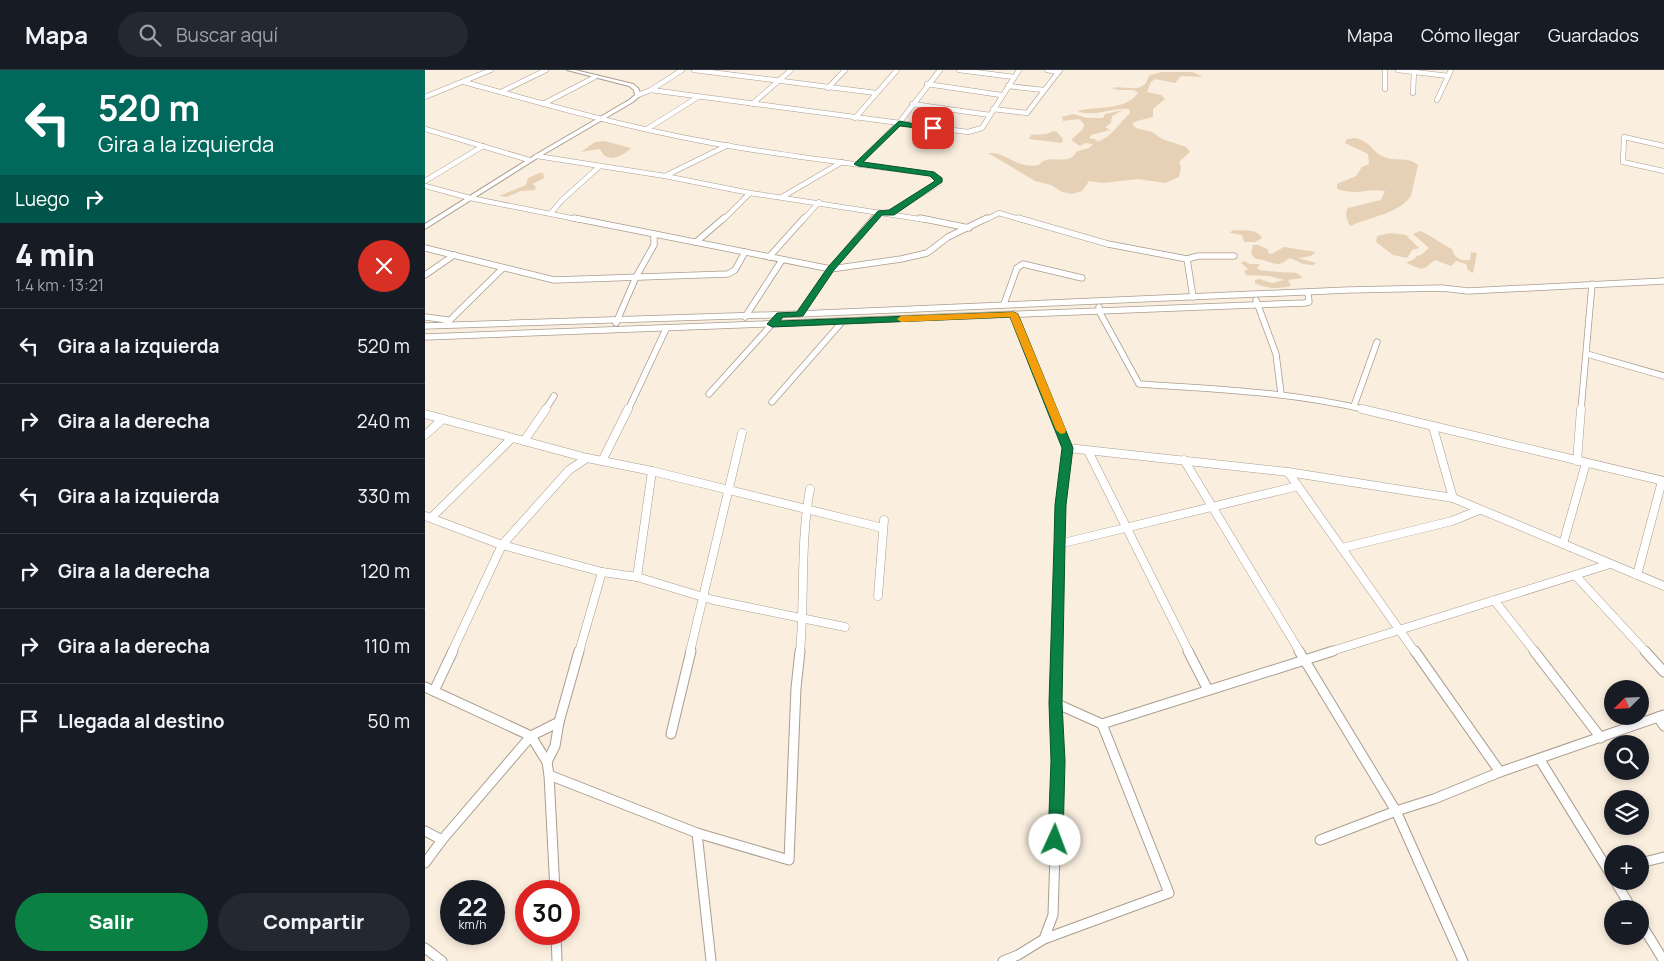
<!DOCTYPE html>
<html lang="es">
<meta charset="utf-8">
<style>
body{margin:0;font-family:Manrope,sans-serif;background:#242831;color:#f1f3f6;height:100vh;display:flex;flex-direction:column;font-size:19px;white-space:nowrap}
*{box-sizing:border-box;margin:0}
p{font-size:16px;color:#9ea1a6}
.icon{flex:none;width:28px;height:28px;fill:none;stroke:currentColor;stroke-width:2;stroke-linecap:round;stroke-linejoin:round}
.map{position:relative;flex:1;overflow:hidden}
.panel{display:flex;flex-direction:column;background:#171b24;width:425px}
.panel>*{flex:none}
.banner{background:#00695c;color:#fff;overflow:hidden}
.needle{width:32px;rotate:246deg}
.controls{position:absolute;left:1179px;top:610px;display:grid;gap:10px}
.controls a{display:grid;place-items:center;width:45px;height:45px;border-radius:50%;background:#171b24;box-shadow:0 2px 8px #0003;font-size:25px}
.speed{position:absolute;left:15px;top:810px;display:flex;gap:10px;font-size:25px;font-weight:700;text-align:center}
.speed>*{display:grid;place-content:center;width:65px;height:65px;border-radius:50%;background:#171b24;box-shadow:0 2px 8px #0003;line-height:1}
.speed small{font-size:12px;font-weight:400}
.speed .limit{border:8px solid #d22;background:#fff;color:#111}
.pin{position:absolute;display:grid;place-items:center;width:42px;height:42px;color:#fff;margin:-21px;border-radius:10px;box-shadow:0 2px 8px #0006}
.me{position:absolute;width:55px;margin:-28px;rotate:2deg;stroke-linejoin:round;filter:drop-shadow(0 0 4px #0008)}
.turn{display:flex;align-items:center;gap:18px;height:105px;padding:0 15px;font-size:22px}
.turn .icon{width:65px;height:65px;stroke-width:2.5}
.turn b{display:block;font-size:35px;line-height:42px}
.then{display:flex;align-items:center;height:48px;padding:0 15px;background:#0003;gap:10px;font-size:19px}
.round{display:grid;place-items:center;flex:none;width:52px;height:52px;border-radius:26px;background:#242831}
.head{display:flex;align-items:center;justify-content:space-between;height:85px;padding:0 15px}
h1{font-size:30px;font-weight:800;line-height:38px}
.button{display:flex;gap:10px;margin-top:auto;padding:10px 15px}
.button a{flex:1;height:58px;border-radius:30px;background:#0b8043;color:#fff;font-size:20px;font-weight:800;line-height:58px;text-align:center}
.button a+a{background:#242831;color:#f1f3f6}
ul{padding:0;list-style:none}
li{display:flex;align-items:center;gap:15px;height:75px;padding:0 15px;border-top:1px solid #363941}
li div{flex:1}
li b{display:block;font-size:19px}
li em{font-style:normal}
header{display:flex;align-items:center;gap:30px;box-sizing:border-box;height:70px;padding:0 25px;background:#171b24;border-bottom:1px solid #363941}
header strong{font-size:24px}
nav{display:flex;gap:28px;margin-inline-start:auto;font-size:18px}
.search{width:350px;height:45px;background:#242831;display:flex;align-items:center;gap:12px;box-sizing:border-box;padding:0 18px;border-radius:28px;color:#9ea1a6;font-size:19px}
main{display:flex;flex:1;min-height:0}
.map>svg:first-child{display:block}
.green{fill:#e7d1b6}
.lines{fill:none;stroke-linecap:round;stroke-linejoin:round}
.minor-far3-casing{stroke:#a99d8f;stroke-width:5.5}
.minor-far2-casing{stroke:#a99d8f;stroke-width:7}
.minor-far1-casing{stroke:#a99d8f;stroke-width:9}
.minor-casing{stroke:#a99d8f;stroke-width:11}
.tertiary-casing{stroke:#a99d8f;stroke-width:2}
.minor-far3{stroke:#fff;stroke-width:4.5}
.minor-far2{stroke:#fff;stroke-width:5.5}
.minor-far1{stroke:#fff;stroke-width:8}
.minor{stroke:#fff;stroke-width:9}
.tertiary{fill:#fff;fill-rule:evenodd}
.route{fill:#0b8043;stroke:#07532c}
.slow{fill:#f59e0b}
</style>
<header>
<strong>Mapa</strong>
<div class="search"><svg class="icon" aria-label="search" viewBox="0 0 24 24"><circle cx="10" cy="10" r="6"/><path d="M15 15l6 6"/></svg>Buscar aquí</div>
<nav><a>Mapa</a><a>Cómo llegar</a><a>Guardados</a></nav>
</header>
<main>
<section class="panel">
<div class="banner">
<div class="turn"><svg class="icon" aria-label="left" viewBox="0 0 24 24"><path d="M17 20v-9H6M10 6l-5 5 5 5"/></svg><div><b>520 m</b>Gira a la izquierda</div></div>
<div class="then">Luego<svg class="icon" aria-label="right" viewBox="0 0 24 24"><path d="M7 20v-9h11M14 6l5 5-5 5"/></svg></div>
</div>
<div class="head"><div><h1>4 min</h1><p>1.4 km · 13:21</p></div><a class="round" style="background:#d93025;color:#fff"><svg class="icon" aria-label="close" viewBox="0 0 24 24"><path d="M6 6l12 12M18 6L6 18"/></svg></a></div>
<ul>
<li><svg class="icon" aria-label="left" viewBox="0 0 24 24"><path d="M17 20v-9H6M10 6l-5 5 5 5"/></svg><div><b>Gira a la izquierda</b></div><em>520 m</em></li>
<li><svg class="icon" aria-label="right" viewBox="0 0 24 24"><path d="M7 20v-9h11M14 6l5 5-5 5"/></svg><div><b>Gira a la derecha</b></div><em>240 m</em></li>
<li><svg class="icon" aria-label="left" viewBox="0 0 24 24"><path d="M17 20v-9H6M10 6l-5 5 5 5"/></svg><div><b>Gira a la izquierda</b></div><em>330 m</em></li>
<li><svg class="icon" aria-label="right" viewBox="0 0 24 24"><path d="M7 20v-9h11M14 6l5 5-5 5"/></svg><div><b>Gira a la derecha</b></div><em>120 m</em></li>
<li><svg class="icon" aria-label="right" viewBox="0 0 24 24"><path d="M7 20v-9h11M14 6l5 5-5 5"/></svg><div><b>Gira a la derecha</b></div><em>110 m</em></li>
<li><svg class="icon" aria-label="arrive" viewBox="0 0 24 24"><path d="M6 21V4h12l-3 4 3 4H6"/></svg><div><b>Llegada al destino</b></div><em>50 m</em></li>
</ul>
<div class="button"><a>Salir</a><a>Compartir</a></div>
</section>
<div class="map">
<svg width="1239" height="891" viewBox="0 0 1239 891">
<rect width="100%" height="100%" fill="#faeede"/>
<g class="green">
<path d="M737,2H768L778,7L756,6L750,13L730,9L726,12L722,22L736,25L740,29L728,39V47L712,51L707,54L711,58L727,62L737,69L761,77L765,82L754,92L756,97L754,107L740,113L713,109L677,113L664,111L657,121L647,124L637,122L626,115L610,111L563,83C584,82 589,99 614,95C624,82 642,97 651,83L650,82L664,78L668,74L660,73L655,76L646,70L658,59L659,54L654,49L638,51L637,47L648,44L662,48H678L680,44L698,40L687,46L686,53L680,57L685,60L666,65L664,68L672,70V72C687,67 693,54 705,43L704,39C686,37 669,48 652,41C670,36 701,41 713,23L709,20H693L687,18C697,15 711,22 719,15C723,12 722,8 725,5Z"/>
<polygon points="628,61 632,62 638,69 637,73 604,69 606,65 622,64"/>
<path d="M930,68C947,72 947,82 959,87C971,92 983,86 993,95L986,126C973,144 945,147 925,156C922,149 919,145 923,138L956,130L960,121C942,118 933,126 912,119V114L931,106L937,97L944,94L943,84L920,73L922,69Z"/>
<path d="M179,71L206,78C201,84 186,92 179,85C177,83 176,80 174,79L156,82L170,72Z"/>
<polygon points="114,103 118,103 119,108 108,114 111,117 110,120 96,121 82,127 74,126 101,115 103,108"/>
<path d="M809,160C820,161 831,158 837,168L830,172H819L817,165L806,163L805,162Z"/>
<path d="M995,161C1007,166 1016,174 1027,179C1030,189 1036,191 1045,190L1046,182L1052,183L1048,203L1043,200L1041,194L1031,191L1026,196L1010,190C997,200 1001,201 983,194L982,192L988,190L992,186L996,185L1004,178L988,164Z"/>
<polygon points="965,163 981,165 994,178 987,180 982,188 968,185 951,172 952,166"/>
<path d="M828,175H833L844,180L842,182L846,184L859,177L891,182L886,186L873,188L891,193L888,195L878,194L865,188C862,189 860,192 857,193C850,197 839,188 831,189L826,184Z"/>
<path d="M819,191L825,194H835L832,198L834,200C847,202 859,202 872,203L878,208L863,210L866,216C854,219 841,219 830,213V210L834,209L847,213L859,210L844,206L821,205L819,201L823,199L816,193Z"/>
</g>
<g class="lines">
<defs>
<g id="minor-far3">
<polyline points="269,0 451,23"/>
<polyline points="534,0 589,7"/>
<polyline points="622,0 634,2"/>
<polyline points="960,0 960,19"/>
<polyline points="973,0 1023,6"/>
<path d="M39,12C119,34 200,57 282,72C356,86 432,94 507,104L515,110L514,113L466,143"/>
<polyline points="502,14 576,25"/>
<polyline points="583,16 619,20"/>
<polyline points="403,18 420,0"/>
<polyline points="226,20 257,0"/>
<polyline points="76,22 121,0"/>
<polyline points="988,23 989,0"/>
<polyline points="213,25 226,20 543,62 557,58 594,0"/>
<polyline points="0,27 66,0"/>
<polyline points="1012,30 1026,0"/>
<polyline points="118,34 170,7"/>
<polyline points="327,34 366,0"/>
<polyline points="487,34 565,45"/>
<polyline points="568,39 602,43 635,0"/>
<polyline points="430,48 472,0"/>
<polyline points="0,59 104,90"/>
<polyline points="222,59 273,27"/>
<polyline points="1239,76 1199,67 1198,92 1239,101"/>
<polyline points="112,86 240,106 325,123 501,150"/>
<polyline points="433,94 474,53 515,0"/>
<polyline points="240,106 303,75"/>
<polyline points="0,111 58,76"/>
<polyline points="0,116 45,128 156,150"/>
<polyline points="357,127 417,92"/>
<polyline points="126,143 137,130 175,96"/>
<polyline points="298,150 325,123"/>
<polyline points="378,150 394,132"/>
<polyline points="448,150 455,142"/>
<polyline points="560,150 574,143 598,150"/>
</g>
<g id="minor-far2">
<polyline points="149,148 406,199 476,189 502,183 523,167 562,148"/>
<polyline points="495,148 544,158"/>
<polyline points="593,148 683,174 762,189 768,227"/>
<polyline points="271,172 299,148"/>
<polyline points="0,178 129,210 303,204 310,200 320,182"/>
<polyline points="344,187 379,148"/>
<polyline points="762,189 773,186 809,186"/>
<polyline points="0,205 29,185"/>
<polyline points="831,230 851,284 856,324"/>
<polyline points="579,234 592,198 598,194 657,208"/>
<path d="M674,237V241L714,314C791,319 867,322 942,340"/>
<polyline points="374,244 406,199 449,148"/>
<polyline points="589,244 628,340"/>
<polyline points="0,247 23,250"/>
<polyline points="320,247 357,190"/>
<polyline points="191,253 211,207 229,175 229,164"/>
<polyline points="20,255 78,198"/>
<polyline points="0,256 374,244 923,220 1017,218 1043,221 1239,211"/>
<polyline points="0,267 880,233 884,232 883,223"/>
<polyline points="1162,284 1239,306"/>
<polyline points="284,324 348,253"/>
<polyline points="347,332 417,252"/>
<polyline points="929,336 952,272"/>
<polyline points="120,340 129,326"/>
<polyline points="203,340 241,259"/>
<polyline points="1156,340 1167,214"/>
</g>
<g id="minor-far1">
<polyline points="627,339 643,378 636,435 631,582"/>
<polyline points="937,339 1239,411"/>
<polyline points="0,344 162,388 227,401 458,458"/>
<polyline points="1008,357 1028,428"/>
<polyline points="0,365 18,349"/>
<polyline points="99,371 121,339"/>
<polyline points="643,378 863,402 1028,428 1239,516"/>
<polyline points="663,381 764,582"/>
<polyline points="759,390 875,582"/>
<polyline points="177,391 203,339"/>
<polyline points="1152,391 1156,339"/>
<polyline points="863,402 990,582"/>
<polyline points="0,446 77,475 177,502 212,507 288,530 420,557"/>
<polyline points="6,448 87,368"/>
<polyline points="634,474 873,416"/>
<polyline points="1138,474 1161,393"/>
<polyline points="917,478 1027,451 1054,440"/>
<polyline points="1150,505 1221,582"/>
<polyline points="1212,505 1237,411"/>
<polyline points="212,507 227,401"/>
<polyline points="453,526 459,450"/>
<polyline points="1069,530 1110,582"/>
<polyline points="27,582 77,475 144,400 162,388"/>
<polyline points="154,582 177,502"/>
<polyline points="265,582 317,363"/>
<path d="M375,582C380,528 375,472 385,419"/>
<polyline points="904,582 1185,494"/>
</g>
<g id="minor">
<polyline points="763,581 783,620"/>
<polyline points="874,581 971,741 1038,891"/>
<polyline points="990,581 1075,702"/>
<polyline points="1109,581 1176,668"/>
<polyline points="1220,581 1239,602"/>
<polyline points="0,617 106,666 122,692 124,705 272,763 364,790 371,618 375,581"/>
<polyline points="9,621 28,581"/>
<polyline points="630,633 677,654 908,581"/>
<polyline points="1233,647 1239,656"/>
<polyline points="246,664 266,581"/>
<polyline points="1115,690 1188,808"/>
<polyline points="122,692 130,676 134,652 154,581"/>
<polyline points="124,705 130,821"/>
<polyline points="0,761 17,770"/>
<polyline points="272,763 286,891"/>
<polyline points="895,770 971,741 1009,729 1075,702 1239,645"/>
<polyline points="0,793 17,770 106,666 134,652"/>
<polyline points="1215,793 1239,787"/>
<polyline points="1190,811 1207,839"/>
<polyline points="1215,852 1239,891"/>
<polyline points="131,864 132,891"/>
<polyline points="619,869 744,823 677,654"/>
<polyline points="0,878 17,891"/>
<polyline points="578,891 593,885 619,869 628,845 633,691 630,633 631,581"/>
</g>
<polygon id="tertiary" points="142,0 150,0 208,14 213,18 216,25 208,32 114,87 0,159 0,154 110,85 204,30 210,25 209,20 204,16"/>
</defs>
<use href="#minor-far3" class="minor-far3-casing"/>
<use href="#minor-far2" class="minor-far2-casing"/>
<use href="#minor-far1" class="minor-far1-casing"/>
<use href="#minor" class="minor-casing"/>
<use href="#tertiary" class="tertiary-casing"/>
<use href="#minor-far3" class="minor-far3"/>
<use href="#minor-far2" class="minor-far2"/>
<use href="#minor-far1" class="minor-far1"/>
<use href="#minor" class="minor"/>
<use href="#tertiary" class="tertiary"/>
</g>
<polygon class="route" points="474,51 512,58 508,60 475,56 438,92 509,102 517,108 517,112 469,145 457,145 409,200 378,246 358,247 355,251 589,242 593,244 648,378 641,435 640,474 637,633 640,691 638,770 636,775 630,777 625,775 623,770 626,691 624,633 629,474 630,435 637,378 585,247 347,257 342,254 352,243 372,242 403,197 453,141 464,140 510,111 505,106 433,96 429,94"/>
<polygon class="slow" points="589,242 593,244 641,360 640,363 636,364 631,360 585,247 476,252 472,249 476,246"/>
</svg>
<div class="controls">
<a><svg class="needle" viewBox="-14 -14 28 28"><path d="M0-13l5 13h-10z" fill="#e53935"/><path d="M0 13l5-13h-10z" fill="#9ea1a6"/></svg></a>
<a><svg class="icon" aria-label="search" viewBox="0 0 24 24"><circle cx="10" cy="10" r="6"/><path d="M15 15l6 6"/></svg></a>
<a><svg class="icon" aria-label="layers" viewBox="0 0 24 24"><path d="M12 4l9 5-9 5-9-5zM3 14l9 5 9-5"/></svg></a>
<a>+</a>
<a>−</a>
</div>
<div class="speed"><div>22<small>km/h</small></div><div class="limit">30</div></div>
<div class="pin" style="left:508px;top:58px;background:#d93025"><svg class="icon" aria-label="arrive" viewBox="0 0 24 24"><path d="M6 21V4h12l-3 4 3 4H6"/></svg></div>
<svg class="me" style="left:630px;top:770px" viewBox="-20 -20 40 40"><circle r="19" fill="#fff"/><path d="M0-13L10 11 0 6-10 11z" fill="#0b8043"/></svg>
</div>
</main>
